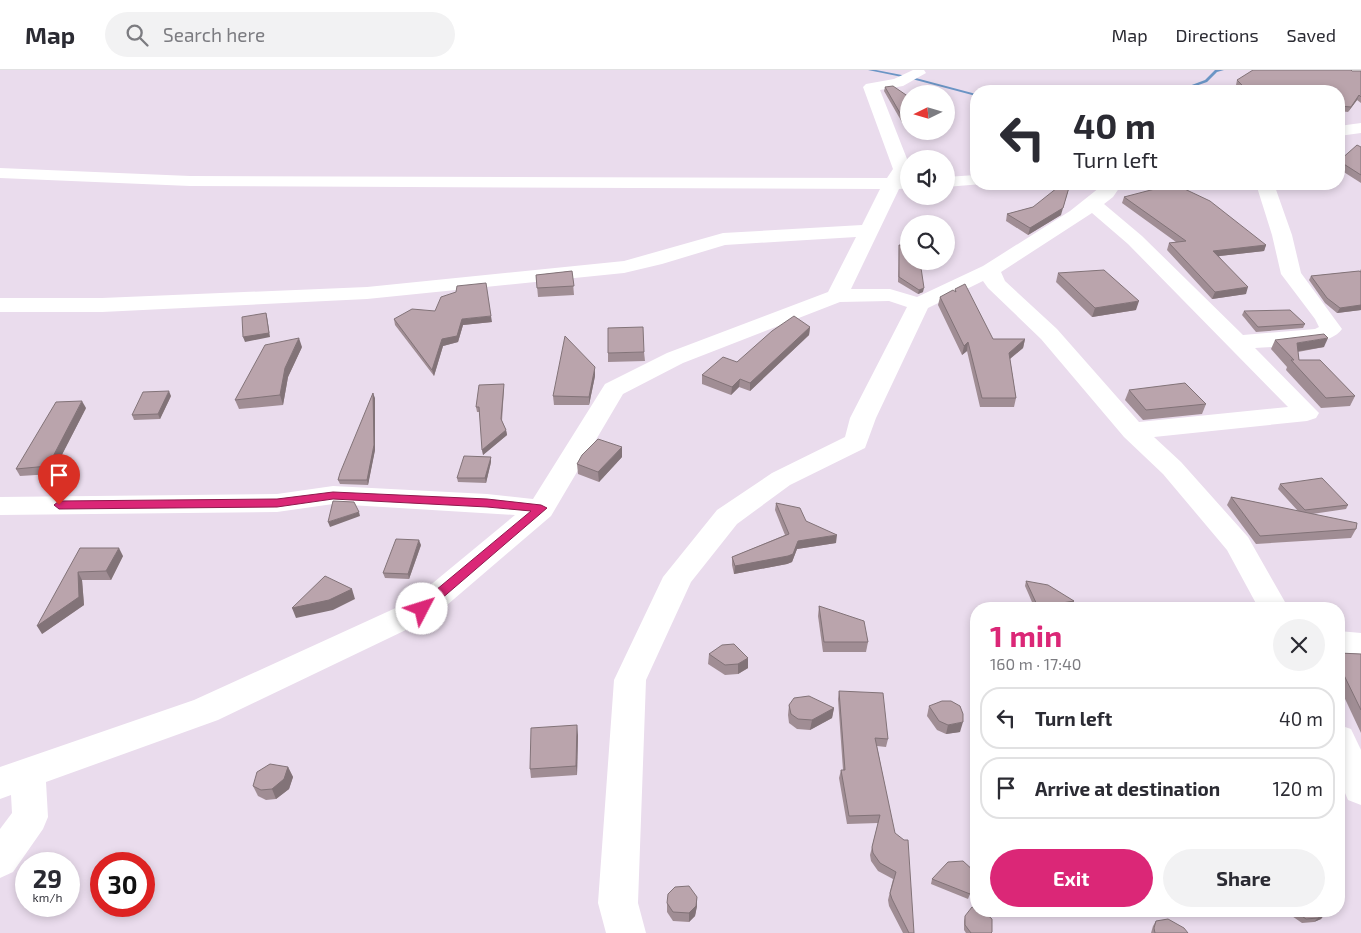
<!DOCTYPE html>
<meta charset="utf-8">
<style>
body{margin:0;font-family:"Exo 2",sans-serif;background:#f2f2f3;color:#2b2b33;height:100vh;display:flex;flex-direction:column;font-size:19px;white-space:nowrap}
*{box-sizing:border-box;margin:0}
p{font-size:16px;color:#7c7c81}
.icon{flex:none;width:28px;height:28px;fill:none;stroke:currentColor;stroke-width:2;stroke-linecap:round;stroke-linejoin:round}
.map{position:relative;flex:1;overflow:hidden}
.sheet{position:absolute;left:970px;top:532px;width:375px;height:315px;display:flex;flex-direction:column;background:#fff;border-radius:20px;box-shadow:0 2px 8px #0003}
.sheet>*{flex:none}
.guide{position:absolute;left:970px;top:15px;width:375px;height:105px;border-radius:20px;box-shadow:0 2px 8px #0003;background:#fff;color:#2b2b33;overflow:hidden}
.needle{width:32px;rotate:265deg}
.tools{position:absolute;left:900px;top:15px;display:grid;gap:10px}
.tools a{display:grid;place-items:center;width:55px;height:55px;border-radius:50%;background:#fff;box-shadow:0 2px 8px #0003;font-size:25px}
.speed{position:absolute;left:15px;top:782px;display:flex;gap:10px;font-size:25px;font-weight:700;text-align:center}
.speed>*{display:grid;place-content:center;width:65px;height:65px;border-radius:50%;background:#fff;box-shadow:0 2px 8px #0003;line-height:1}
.speed small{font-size:12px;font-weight:400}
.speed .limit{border:8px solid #d22;background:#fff;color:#111}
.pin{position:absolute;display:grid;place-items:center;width:42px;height:42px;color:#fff;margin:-51px -21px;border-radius:50% 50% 50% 0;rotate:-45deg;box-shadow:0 0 5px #0007}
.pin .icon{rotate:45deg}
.me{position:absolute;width:55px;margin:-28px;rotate:50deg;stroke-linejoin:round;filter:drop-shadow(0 0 4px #0008)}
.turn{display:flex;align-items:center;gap:18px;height:105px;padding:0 20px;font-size:22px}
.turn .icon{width:65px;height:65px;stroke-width:2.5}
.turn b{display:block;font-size:35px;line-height:42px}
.round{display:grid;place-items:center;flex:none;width:52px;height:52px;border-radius:26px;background:#f2f2f3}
.overview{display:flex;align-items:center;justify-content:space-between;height:85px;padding:0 20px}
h1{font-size:30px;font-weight:700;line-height:38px;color:#db2777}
.primary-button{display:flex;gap:10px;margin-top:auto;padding:10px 20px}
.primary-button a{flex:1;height:58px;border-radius:30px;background:#db2777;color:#fff;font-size:20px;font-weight:700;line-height:58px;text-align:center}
.primary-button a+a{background:#f2f2f3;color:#2b2b33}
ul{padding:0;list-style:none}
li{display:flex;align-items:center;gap:15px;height:62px;margin:0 10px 8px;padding:0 10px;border:2px solid #e1e1e2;border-radius:20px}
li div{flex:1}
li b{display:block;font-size:19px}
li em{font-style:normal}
header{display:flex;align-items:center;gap:30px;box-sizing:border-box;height:70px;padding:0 25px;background:#fff;border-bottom:1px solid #e1e1e2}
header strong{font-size:24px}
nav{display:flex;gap:28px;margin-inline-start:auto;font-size:18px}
.search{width:350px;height:45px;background:#f2f2f3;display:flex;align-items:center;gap:12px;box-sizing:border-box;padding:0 18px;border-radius:28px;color:#7c7c81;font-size:19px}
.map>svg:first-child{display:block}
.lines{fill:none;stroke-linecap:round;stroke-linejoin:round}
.stream{fill:#6b95c5;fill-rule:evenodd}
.minor{fill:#fff;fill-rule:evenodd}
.wall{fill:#a08d94}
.shaded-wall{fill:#827378}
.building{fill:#baa4ac;stroke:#827378}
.route{fill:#db2777;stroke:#8e194d}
</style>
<header>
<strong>Map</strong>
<div class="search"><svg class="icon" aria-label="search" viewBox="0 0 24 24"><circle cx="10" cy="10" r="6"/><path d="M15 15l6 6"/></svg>Search here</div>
<nav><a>Map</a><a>Directions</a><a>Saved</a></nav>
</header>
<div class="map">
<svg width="1361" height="863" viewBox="0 0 1361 863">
<rect width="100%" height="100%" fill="#eadced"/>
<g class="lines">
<g class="stream">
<polygon points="868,0 876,0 912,7 976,24 976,26 912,9"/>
<polygon points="1215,0 1224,0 1217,2 1207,12 1190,18 1147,21 1130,21 1132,20 1189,16 1205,10"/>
</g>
<g class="minor">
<path d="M913,0H924L926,3L903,16L880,20L909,94V102L905,108H909V118L899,119L851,219H890L917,227L983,196L1070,141L1104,114H1122L1113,127L1104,134L1142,166L1243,265L1315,259L1319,257L1315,249L1281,204L1272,165L1256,114H1274L1292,165L1301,203L1342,259C1329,278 1277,276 1255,278L1319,343L1316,348L1307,351L1154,367L1181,392L1248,467L1289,539H1259L1227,480L1163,404L1124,367L1041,269L988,218L983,211L928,238L876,348L865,378L790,415L737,454L691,512L646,610L638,833L646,863H606L598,833L614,610L663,507L717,440L772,403L845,367L850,348L907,237L889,231L840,232L683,293L623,324L551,446L433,547L218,650L46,712L48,747L43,759L13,802L0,808V759L12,743L11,725L0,729V697L194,630L411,531L515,445L333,434L277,442L0,445V427L277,424L333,416L487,424L533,429L605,314L667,283L828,222L856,167L725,175L662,194L624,203L367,229L102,242H0V228H102L367,217L624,191L723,163L862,155L880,119L190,116L0,108V98L190,106L887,108L893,99L863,17L866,14L894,9ZM1092,143L1128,174L1288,337L1139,352L1057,259L1005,211L1001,202Z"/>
<polygon points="1344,0 1361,0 1361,4 1351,4"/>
<polygon points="1361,53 1361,63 1339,66 1339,56"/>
<polygon points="976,105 976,114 982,114 946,117 946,107"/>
<polygon points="1339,561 1361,563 1361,587 1339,585"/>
<polygon points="1339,655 1351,659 1361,680 1361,735 1348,730 1339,709"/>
</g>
</g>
<g class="wall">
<polygon points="1352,1 1361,1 1361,33 1357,30 1348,42 1339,41 1339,21 1242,21 1236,15 1237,10"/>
<polygon points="885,17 909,27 909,54 903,54 884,21"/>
<polygon points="1361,77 1361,113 1339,99 1339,91"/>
<polygon points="1124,127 1266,175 1264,181 1219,186 1246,224 1212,229 1167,180 1169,173 1176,172 1122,133"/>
<polygon points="1033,137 1061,145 1028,165 1006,151 1007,144"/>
<polygon points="899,175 923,222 918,224 898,212"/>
<polygon points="1361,199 1361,240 1337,243 1325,233 1309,210 1311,206 1360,201"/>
<polygon points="572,201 574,225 538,227 536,205"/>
<polygon points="1058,203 1136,240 1092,247 1056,212"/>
<polygon points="955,219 993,269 1025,269 1023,278 1010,289 1016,328 1014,337 980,337 967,281 962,285 938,235 940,227 955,221"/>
<polygon points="1244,241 1305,254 1303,258 1256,262 1242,245"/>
<polygon points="394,249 492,252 463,255 458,272 443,276 434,306 395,255"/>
<polygon points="810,257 809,265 750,321 739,317 731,325 702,314 702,305 737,292"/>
<polygon points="1275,270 1324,277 1298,282 1299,290 1355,326 1350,336 1321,338 1286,300 1287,297 1271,279"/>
<polygon points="302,277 288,307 283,335 239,339 235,330"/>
<polygon points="644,282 645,291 608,292 608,283"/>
<polygon points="595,306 589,335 554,335 553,326"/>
<polygon points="504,319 502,351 506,360 507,365 483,385 480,342 477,342 476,337"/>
<polygon points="1129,320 1206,334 1202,344 1143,350 1125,330"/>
<polygon points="171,326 160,349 134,350 132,345"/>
<polygon points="375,328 375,380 368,415 340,414 338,410"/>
<polygon points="86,338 52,404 20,406 16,399"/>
<polygon points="622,387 599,412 578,404 577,394"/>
<polygon points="491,392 486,413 458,412 457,408"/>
<polygon points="1280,414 1348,435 1346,439 1312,444 1356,459 1351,468 1256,474 1227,435 1231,427 1298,441 1278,419"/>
<polygon points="776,433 806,451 836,473 797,479 792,492 787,494 734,504 732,495 732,487 785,465 775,440"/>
<polygon points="421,475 409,509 385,508 383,503"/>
<polygon points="80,478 123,486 111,510 82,510 84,535 42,564"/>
<polygon points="1026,511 1074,531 1072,536 1057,539 1035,539 1025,516"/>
<polygon points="819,536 868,572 866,582 823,582 818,546"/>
<polygon points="1339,583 1361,584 1361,663 1339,616"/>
<polygon points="709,584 748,588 748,598 738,604 725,605 708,594"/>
<polygon points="839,621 888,669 886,677 877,676 914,863 903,863 889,836 888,830 893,809 878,801 871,791 870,785 878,753 847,754 839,708 841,700 843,700 838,629"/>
<polygon points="789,635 834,638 832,648 810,660 797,659 789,653 788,645"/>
<polygon points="929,636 960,662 946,664 937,660 927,646"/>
<polygon points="578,665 577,705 531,708 530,699"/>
<polygon points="288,697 293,707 289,719 276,729 266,730 258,726 253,716"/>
<polygon points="932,809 975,812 968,829 931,814"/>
<polygon points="667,833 697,836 695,846 689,852 673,851 667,842"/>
<polygon points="1287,841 1325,841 1321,849 1314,852 1302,853 1289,844"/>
<polygon points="965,846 992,862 992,863 966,863 964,860 964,851"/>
<polygon points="1156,851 1188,863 1151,863 1153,856"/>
</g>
<g class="shaded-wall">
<polygon points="1359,25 1357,30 1348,42 1351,37"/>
<polygon points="1070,114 1061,145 1028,165 1030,158"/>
<polygon points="1266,175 1264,181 1211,187 1213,181"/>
<polygon points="1248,217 1246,224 1212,229 1215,222"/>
<polygon points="924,218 923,222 918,224 919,220"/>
<polygon points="1139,231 1136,240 1092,247 1095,238"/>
<polygon points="1361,235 1361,240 1337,243 1340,238"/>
<polygon points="266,243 267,247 270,267 245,272 243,267"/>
<polygon points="491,246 492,252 463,255 458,272 443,276 434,306 432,300 442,269 462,249"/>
<polygon points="810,257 809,265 750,321 750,313"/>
<polygon points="299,268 302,277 288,307 283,335 280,325 285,298"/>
<polygon points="1328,268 1324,277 1293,282 1297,273"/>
<polygon points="1025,269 1023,278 1006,292 1009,283"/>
<polygon points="968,272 967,281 962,285 964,276"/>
<polygon points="595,297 595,306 589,335 589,327"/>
<polygon points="740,309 739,317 731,325 732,317"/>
<polygon points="169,321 171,326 160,349 158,344"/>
<polygon points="373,323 375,328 375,380 368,415 367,410"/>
<polygon points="82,331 86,338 52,404 48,396"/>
<polygon points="506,360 507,365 483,385 482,380"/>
<polygon points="622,377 622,387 599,412 598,402"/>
<polygon points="491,387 491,392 486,413 485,408"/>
<polygon points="359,442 360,446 330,457 328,452"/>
<polygon points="837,465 836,473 797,479 792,492 787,494 734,504 735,496 798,471"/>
<polygon points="419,470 421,475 409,509 408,504"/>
<polygon points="119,478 123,486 111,510 106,501"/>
<polygon points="78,502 82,510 84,535 42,564 37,556"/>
<polygon points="352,519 355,529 333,540 296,548 292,538"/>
<polygon points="1074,531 1072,536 1057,539 1038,539 1038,537"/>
<polygon points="748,588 748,598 738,604 738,594"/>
<polygon points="834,638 832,648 810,660 812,650"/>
<polygon points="963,652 960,662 946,664 948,655"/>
<polygon points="577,655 578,665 577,705 576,696"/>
<polygon points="288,697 293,707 289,719 276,729 272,719"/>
<polygon points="697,827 697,836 695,846 689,852 689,843"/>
<polygon points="1325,844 1321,849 1314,852 1318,848"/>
</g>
<g class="building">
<polygon points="1253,0 1351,0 1352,1 1361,1 1361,27 1359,25 1351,37 1339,36 1339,21 1246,21 1246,19 1237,10"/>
<polygon points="893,16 909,27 909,50 904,50 885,17"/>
<polygon points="1357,75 1361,77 1361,105 1339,91"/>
<polygon points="1062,114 1070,114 1063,138 1030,158 1007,144 1033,137"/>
<polygon points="1174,114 1210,131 1266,175 1213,181 1248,217 1215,222 1169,173 1186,171 1124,127"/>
<polygon points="899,175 909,176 909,191 920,191 924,218 919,220 899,207"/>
<polygon points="1104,200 1139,231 1095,238 1058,203"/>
<polygon points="572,201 574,216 537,218 536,205"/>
<polygon points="1359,201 1361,202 1361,235 1340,238 1327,228 1311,206"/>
<polygon points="486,213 491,246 462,249 457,266 442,269 432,300 394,249 412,239 435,241 441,227 456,222 457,216"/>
<polygon points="965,214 993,269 1025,269 1009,283 1016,328 982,328 968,272 964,276 940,227 953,220 956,222 955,219"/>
<polygon points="1290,240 1305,254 1258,257 1244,241"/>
<polygon points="266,243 269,263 243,267 242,247"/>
<polygon points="794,246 810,257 750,313 740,309 732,317 702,305 723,287 737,292 772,261"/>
<polygon points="643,257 644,282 608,283 608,258"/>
<polygon points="1324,264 1328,268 1297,273 1299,290 1320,290 1355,326 1326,328 1291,290 1294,290 1275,270"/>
<polygon points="565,266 595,297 589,327 553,326"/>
<polygon points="299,268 285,298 280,325 235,330 265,275"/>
<polygon points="1185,313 1206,334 1146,340 1129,320"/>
<polygon points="504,314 501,349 506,360 482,380 479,337 476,337 479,315"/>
<polygon points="169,321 158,344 132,345 143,322"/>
<polygon points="373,323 374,375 367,410 338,410 340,403"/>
<polygon points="82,331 48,396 16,399 56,332"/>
<polygon points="598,369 622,377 598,402 577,394 582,385"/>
<polygon points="464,386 491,387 485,408 457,408"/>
<polygon points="1322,408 1348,435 1305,440 1280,414"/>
<polygon points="1231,427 1357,453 1356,459 1260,466"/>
<polygon points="333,431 354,432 359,442 328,452"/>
<polygon points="776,433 800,438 806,451 837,465 798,471 793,484 788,486 735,496 732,487 789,464"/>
<polygon points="396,469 419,470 408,504 383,503"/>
<polygon points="80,478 119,478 106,501 78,502 79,527 37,556"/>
<polygon points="325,506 352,519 329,530 292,538"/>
<polygon points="1026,511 1048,515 1074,531 1038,537"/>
<polygon points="819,536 864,551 868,572 824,572"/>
<polygon points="734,574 748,588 738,594 725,595 709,584 722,575"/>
<polygon points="1339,583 1361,584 1361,640 1339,595"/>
<polygon points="839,621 883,623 888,669 875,668 895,763 904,770 908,770 914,863 909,863 892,829 890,823 896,802 880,793 873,783 872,777 880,745 849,746 841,700 845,700"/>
<polygon points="809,626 834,638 812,650 798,649 791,644 789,635 794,628"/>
<polygon points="942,631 951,631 960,636 963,644 963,652 948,655 939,651 929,636"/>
<polygon points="577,655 576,696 530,699 531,658"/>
<polygon points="270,694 288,697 284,709 272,719 261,720 253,716 257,702"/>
<polygon points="963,791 975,802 975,812 970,824 932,809 948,792"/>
<polygon points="689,816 697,827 696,836 689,843 673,842 667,833 668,824 675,817"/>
<polygon points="972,837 976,839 976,841 982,841 984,842 992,849 992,862 991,863 971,863 965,855 965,846"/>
<polygon points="1295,841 1325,841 1325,844 1318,848 1306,849"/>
<polygon points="1168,849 1184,858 1188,863 1155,863 1154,858 1156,851"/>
</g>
<polygon class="route" points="333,422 487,429 541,435 547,438 426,542 418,542 416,539 418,535 531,441 487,437 333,429 277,437 59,439 54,435 59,431 277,429"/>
</svg>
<div class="tools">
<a><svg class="needle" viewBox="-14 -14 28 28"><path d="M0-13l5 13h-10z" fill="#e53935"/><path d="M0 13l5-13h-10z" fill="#7c7c81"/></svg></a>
<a><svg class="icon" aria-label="sound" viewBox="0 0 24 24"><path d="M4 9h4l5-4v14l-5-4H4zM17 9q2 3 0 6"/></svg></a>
<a><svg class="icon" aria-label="search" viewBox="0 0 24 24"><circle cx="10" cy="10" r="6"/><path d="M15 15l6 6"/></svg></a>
</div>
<div class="speed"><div>29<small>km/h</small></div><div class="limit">30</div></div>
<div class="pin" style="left:59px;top:435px;background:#d93025"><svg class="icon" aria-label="arrive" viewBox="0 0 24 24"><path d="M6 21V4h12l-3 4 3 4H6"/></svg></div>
<svg class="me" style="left:422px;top:539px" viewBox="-20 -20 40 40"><circle r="19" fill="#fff"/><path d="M0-13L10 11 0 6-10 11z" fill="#db2777"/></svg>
<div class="guide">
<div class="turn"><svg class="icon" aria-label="left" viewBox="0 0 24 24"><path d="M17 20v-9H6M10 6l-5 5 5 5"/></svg><div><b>40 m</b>Turn left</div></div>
</div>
<section class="sheet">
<div class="overview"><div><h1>1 min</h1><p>160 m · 17:40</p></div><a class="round"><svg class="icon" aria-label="close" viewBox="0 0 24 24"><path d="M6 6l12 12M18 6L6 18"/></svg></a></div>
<ul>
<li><svg class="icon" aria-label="left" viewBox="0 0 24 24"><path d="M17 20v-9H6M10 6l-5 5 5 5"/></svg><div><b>Turn left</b></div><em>40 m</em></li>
<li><svg class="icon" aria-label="arrive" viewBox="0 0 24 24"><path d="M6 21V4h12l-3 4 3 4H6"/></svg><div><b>Arrive at destination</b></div><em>120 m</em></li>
</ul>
<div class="primary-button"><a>Exit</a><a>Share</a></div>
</section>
</div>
